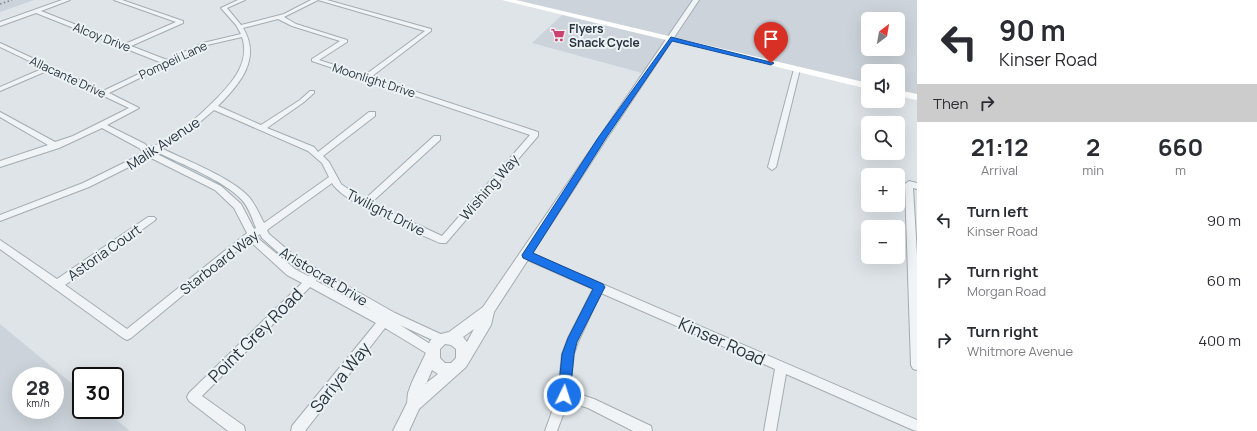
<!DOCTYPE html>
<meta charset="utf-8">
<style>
body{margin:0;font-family:Manrope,sans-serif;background:#f7f7f7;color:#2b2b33;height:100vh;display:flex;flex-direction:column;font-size:15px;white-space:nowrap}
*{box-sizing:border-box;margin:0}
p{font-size:13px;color:#7c7c81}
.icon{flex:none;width:22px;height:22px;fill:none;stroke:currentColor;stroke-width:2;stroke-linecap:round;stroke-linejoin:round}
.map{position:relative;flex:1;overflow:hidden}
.drawer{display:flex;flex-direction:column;background:#fff;width:340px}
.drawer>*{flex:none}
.hud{background:#fff;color:#2b2b33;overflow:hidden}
.needle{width:26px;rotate:31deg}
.tools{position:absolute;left:861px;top:12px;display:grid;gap:8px}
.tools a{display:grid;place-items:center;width:44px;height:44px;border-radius:6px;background:#fff;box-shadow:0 4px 16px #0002;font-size:20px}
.speed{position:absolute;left:12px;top:367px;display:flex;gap:8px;font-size:20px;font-weight:700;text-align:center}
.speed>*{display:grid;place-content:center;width:52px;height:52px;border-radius:50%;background:#fff;box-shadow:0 4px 16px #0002;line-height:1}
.speed small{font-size:10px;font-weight:400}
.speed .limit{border:2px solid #111;border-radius:6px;background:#fff;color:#111}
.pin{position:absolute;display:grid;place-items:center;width:34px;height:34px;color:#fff;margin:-41px -17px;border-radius:50% 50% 50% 0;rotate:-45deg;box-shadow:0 0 4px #0007}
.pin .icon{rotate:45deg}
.me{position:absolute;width:44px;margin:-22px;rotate:4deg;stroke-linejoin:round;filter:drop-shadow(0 0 3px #0008)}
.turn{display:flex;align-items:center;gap:14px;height:84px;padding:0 16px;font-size:18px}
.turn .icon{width:52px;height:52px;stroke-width:2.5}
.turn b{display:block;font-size:28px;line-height:34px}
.then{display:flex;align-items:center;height:38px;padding:0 16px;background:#0003;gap:8px;font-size:15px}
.eta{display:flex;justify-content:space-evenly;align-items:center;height:68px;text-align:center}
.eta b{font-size:24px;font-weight:700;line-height:28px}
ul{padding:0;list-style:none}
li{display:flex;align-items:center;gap:12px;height:60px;padding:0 16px}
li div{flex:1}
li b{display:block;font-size:15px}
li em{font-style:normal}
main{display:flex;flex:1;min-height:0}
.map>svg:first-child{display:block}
.built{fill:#ccd3da;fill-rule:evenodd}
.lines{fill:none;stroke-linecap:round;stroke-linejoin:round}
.minor-casing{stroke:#a3acb2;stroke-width:2}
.tertiary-casing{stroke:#a3acb2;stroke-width:2}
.minor{fill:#f1f4f6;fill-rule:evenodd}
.tertiary{fill:#f1f4f6;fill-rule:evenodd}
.secondary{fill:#fff;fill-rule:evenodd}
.rail{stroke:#788691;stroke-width:1.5;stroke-dasharray:1.5 2.5;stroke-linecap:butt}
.route{fill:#1a73e8;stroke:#114b97}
.labels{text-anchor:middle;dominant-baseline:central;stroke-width:4;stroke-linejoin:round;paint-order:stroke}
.far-poi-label{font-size:12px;font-weight:bold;fill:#27343e;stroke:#edf2f5;text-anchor:start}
.far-street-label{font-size:12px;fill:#27343e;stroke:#edf2f5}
.street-label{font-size:14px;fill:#27343e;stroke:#edf2f5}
.near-street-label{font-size:17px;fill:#27343e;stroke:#edf2f5}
</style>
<main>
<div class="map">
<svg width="917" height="431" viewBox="0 0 917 431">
<rect width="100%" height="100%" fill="#dee4e8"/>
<g class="built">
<polygon points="0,0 34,0 0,12"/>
<path d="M506,0H917V98L898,93V71H868V86ZM868,19H898V49H868Z"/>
<polygon points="562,15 666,40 646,74 532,43"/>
<path d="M0,324L81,391V410H105L130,431H0ZM21,376H55V410H21Z"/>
</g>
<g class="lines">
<defs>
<g id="minor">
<path d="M62,0H70L41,11L125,44L176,22L114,0H122L183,21V23L131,46L167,60L203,43L241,34L236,25L221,8L238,0H245L227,8L241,25L284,14L311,0H318L284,17L296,24L347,40V42L319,60L365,75L425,31L318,0H327L431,29V31L371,77L538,132V136L446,243H440C416,232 343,203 332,183L267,230L269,234L296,257L395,313L447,337L449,340L447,343L443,345L439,343L400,325L435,347L437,351L435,355L431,356L385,328L305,431H291L292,426L376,323L310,287L202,396L244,426L245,431H228L189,401L187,397L189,393L302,283L287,275L253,244L250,240L131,338L127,340L123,338L0,249V240L57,279L148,217H154L156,219L154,221L65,285L127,329L247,233L234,208L215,190L149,157L89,187L0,221V215L83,183L144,153L139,148L102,128L59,148L0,167V161L48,145L0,117V112L55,142L73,136L129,108L49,70L0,91V87L44,68L0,47V43L103,91L162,63L36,13L0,26V22ZM278,19L292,26L340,41L312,59V61L530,135L442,236L371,203L440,140V136H434L364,200L341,184L329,162L323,156L375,116V112H369L318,152L314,147L267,128L304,102L314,93V91H310L300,100L261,125L218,106C239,85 262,59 243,28ZM242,37C246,48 244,60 239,70C229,91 174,142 152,146L150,150L145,144L107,125L139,108L109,93L207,45ZM214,110L308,151L322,163L329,177L264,223C259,214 255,204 249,197C232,178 186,160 163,149L194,127ZM157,152C181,164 225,181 242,200C249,208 252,218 256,228L254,229L241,204L221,186L155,153ZM260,234L262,238L290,263L311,275L308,276L295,269L260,240L257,236ZM317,278L371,310L316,281Z"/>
<polygon points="797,67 800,69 776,167 772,170 768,167 794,69"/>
<polygon points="909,181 917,183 917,189 913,188 917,255 917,370 913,369 911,365 905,184"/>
<polygon points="526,251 917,420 917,431 913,430 786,374 776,431 764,431 775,369 601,293 578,342 574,354 570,391 594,399 651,426 652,431 633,431 588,408 568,402 557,431 545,431 558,395 562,354 568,338 593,289 523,258 521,255 523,252"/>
</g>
<path id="tertiary" d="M693,0H699L607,138L494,312L491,325L466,367L419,409L409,431H393L407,403L408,393L412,382L425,355L430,341L437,335L449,332L483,307ZM474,329L467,342L463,337ZM445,344L451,345L456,349V358L451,363H445L440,358V349ZM432,370L438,374L425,384H426Z"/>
</defs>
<use href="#minor" class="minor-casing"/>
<use href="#tertiary" class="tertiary-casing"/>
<use href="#minor" class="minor"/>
<use href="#tertiary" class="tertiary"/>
<g class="secondary">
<polygon points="502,0 516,0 868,83 868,89"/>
<polygon points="898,90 917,94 917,100 898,96"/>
</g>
<polyline class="rail" points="0,4 12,0"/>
</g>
<polygon class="route" points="671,37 774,63 771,65 672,41 606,138 533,253 603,284 605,287 577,342 574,354 570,395 568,399 564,401 560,399 558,395 562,354 568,338 593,289 523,258 522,255 598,138"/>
<defs>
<symbol id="supermarket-bare" viewBox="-9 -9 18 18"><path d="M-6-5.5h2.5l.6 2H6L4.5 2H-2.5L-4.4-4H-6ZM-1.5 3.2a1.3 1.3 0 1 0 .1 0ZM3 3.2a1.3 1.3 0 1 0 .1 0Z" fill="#cd4370" stroke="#edf2f5" stroke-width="2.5" paint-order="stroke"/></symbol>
</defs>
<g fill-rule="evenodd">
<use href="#supermarket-bare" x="548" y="25" width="20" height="20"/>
</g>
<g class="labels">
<g class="far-poi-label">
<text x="569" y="28">Flyers<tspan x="569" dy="14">Snack Cycle</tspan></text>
</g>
<g class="far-street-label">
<text transform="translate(102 37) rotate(21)">Alcoy Drive</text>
<text transform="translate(173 60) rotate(-25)">Pompeii Lane</text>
<text transform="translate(68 77) rotate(25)">Allacante Drive</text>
<text transform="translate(374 80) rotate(18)">Moonlight Drive</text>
</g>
<g class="street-label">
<text transform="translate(163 143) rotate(-33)">Malik Avenue</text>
<text transform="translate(489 187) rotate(-49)">Wishing Way</text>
<text transform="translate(386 212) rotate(27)">Twilight Drive</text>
<text transform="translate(104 252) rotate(-35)">Astoria Court</text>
<text transform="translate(219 262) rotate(-38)">Starboard Way</text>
<text transform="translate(324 276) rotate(31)">Aristocrat Drive</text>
</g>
<g class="near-street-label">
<text transform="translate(255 335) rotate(-45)">Point Grey Road</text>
<text transform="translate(722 341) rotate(24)">Kinser Road</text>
<text transform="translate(340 377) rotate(-51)">Sariya Way</text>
</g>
</g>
</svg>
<div class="tools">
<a><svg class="needle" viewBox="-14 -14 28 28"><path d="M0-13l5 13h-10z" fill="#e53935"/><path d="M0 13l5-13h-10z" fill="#7c7c81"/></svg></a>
<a><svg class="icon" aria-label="sound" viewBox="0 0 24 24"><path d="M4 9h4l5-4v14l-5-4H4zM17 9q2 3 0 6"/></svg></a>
<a><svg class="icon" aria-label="search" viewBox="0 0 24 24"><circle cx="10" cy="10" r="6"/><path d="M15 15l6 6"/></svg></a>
<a>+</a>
<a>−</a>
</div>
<div class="speed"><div>28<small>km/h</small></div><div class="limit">30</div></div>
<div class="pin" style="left:771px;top:63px;background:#d93025"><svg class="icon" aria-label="arrive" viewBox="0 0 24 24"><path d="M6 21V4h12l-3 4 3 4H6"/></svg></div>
<svg class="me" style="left:564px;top:395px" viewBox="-20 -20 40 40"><circle r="17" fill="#1a73e8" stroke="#fff" stroke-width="3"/><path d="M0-11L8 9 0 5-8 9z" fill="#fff"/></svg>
</div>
<section class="drawer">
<div class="hud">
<div class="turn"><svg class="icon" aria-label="left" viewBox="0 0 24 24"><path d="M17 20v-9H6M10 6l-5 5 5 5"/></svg><div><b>90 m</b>Kinser Road</div></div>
<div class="then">Then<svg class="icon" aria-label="right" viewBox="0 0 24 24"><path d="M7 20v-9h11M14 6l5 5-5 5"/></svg></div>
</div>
<div class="eta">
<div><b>21:12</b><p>Arrival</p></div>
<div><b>2</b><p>min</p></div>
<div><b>660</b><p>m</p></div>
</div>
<ul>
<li><svg class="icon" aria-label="left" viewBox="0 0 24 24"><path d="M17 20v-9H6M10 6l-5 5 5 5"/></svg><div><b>Turn left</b><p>Kinser Road</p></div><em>90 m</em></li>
<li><svg class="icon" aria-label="right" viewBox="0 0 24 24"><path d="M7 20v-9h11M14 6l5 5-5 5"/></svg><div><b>Turn right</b><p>Morgan Road</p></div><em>60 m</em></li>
<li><svg class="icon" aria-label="right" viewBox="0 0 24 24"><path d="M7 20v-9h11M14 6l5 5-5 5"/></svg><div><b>Turn right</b><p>Whitmore Avenue</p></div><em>400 m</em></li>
</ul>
</section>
</main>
